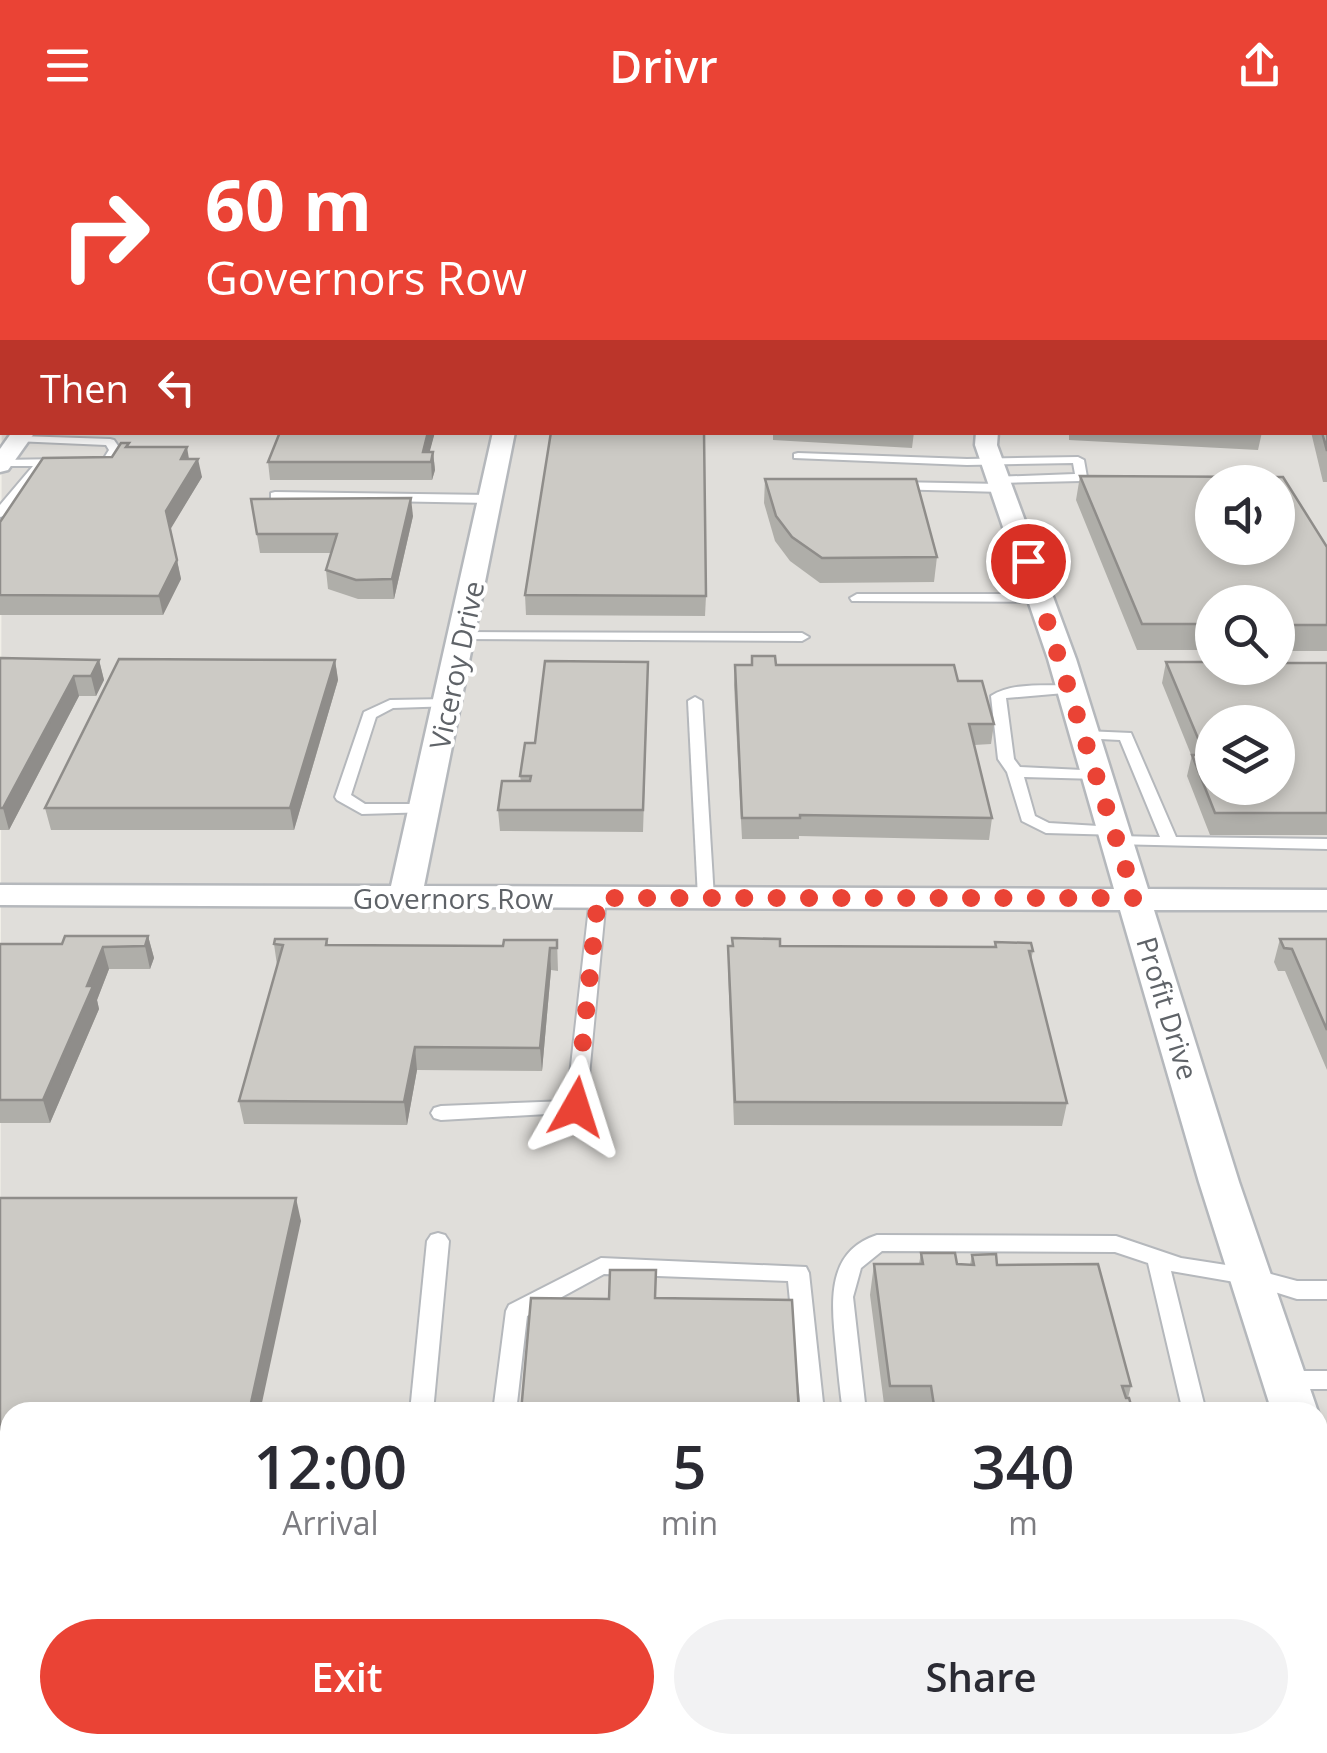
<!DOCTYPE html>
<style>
body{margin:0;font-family:"Open Sans",sans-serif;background:#f2f2f3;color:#2b2b33;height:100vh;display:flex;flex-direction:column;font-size:38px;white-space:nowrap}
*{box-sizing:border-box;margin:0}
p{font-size:32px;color:#7c7c81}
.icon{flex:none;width:55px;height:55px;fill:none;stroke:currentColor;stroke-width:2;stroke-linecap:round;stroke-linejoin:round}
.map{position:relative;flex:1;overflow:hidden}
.side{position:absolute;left:0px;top:1272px;width:1328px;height:352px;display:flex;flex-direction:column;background:#fff;border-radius:30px 30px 0 0;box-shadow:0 5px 15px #0003}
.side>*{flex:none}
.banner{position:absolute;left:0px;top:0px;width:1328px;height:305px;box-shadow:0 5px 15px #0003;background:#ea4335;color:#fff;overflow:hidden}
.buttons{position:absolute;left:1195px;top:335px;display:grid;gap:20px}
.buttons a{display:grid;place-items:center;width:100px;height:100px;border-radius:50%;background:#fff;box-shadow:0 5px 15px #0003;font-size:50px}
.pin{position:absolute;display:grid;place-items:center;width:85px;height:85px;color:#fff;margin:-42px;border:5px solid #fff;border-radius:50%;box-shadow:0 2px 10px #0007}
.me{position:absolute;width:110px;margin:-55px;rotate:6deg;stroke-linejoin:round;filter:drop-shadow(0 0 8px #0008)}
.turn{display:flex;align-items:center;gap:35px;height:210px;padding:0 40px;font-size:45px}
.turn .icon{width:130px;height:130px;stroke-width:2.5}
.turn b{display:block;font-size:70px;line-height:85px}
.then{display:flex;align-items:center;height:95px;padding:0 40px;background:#0003;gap:20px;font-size:38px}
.eta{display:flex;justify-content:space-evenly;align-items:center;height:170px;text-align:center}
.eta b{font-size:60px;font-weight:600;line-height:70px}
.action{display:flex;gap:20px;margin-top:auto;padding:20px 40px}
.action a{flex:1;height:115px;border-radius:60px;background:#ea4335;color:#fff;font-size:40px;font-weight:600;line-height:115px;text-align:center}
.action a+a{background:#f2f2f3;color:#2b2b33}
header{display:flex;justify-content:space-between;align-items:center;height:130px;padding:0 40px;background:#ea4335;color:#fff;font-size:45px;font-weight:600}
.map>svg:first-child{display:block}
.industrial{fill:#e0deda;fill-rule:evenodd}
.green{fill:#c5e8c5}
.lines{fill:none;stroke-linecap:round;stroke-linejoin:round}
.lane-casing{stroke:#b5b8bc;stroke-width:4}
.street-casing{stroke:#b5b8bc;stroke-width:5}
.secondary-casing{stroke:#b6babf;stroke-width:5}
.lane{fill:#fff;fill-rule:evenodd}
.street{fill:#fff;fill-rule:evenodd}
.secondary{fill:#fff;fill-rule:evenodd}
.wall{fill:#afaea9}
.shaded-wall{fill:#8f8d8a}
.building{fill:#cccac5;stroke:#8f8d8a;stroke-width:2.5;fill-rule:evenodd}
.route{stroke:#ea4335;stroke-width:18;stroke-dasharray:0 32.4}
.labels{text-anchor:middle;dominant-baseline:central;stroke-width:8;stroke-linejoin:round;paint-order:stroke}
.street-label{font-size:28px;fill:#5f6368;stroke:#fff}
</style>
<header><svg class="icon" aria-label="menu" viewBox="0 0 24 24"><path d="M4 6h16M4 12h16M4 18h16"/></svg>Drivr<svg class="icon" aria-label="share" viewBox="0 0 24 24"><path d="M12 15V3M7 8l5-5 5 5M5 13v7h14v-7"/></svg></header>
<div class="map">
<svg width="1327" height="1623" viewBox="0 0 1327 1623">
<rect width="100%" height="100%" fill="#f1efe8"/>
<path class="industrial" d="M2,43V302H1325L1327,150V1540H1318V1282H10V1522H0ZM1212,352H1278V418H1212ZM1212,472H1278V538H1212ZM1212,592H1278V658H1212Z"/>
<polygon class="green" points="201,0 808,0 193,2"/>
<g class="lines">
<defs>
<g id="lane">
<polygon points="1327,91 1327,97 1325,98 1325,92"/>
<rect x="0" y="277" width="2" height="6"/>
<rect x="0" y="292" width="2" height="6"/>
<polygon points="19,306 110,309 114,310 121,320 111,333 92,334 86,331 88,329 104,328 109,320 106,315 15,311 13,309"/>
<polygon points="798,323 967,329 1078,327 1084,330 1087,347 1081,351 998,353 992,349 994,347 1075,344 1073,333 967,335 794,328 794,324"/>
<polygon points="61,329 67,332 65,334 46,336 4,386 0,387 0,375 33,336 2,336 0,330"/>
<polygon points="894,352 1002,354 1008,358 1002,362 890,359 888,356"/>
<polygon points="275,362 490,365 496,369 490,373 271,369 271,363"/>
<polygon points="857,464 1042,464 1049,468 1042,472 852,471 850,468"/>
<polygon points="462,502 802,503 809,507 802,511 457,509 457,503"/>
<path d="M1071,555L1076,556V562L1006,568L1014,629L1020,637L1103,641L1106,644L1103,647L1098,649L1024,647L1035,686L1049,693L1115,697L1121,699L1123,702L1121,705L1046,703L1022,691L1007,642L998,629L991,566C1012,552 1046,556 1071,555Z"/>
<polygon points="695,567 702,571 714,768 706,773 698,768 688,571"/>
<polygon points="448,569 455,573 453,576 393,578 376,587 351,665 365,674 425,674 433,679 431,682 362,684 337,670 335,667 364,582 390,570"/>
<polygon points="1085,601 1131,603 1176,707 1327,709 1327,719 1112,714 1110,711 1118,706 1160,707 1120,610 1080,608 1078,605"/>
<polygon points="598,763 606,768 586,977 583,982 441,990 434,988 431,983 434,978 441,976 567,971 590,768"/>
<polygon points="438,1103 445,1105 449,1111 433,1282 410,1282 427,1111 431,1105"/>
<path d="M877,1105L1116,1106L1181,1128L1252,1139L1297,1151H1327V1169H1297L1252,1155L1171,1141L1206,1282H1183L1148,1133L1115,1122L882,1121L861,1138L853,1167L866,1282H843C840,1262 838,1240 836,1219C832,1176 824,1122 877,1105Z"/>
<polygon points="601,1128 806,1137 809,1143 824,1282 801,1282 788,1151 604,1144 527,1186 516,1282 493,1282 506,1181 509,1175"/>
<polygon points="1285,1241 1327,1241 1327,1259 1285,1259 1277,1257 1274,1250 1277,1243"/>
<rect x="1318" y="1472" width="9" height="24"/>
</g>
<g id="street">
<polygon points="1325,137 1327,138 1327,150 1325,149"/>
<polygon points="12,302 35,302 8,340 0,342 0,319"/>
<polygon points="493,302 515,302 424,756 1114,759 1048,529 975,315 976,302 998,302 997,315 1076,529 1148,759 1327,760 1327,780 1154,780 1239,1052 1318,1282 1318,1284 1272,1282 1199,1052 1120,780 0,775 0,755 391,756"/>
<polygon points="1318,1330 1327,1333 1327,1402 1318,1398"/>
</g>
<g id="secondary">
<polygon points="2,18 2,33 0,34 0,19"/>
<polygon points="0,1550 10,1550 10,1615 37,1615 17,1623 0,1623"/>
<polygon points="1318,1567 1327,1567 1327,1623 1287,1623 1283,1615 1318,1615"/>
</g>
</defs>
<use href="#lane" class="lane-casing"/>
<use href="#street" class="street-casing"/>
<use href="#secondary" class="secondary-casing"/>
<use href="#lane" class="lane"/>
<use href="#street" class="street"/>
<use href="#secondary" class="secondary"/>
</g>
<g class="wall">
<polygon points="871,0 1236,0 1252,2 866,2"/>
<polygon points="1327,0 1327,57 1325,57 1325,2"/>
<polygon points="1327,228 1327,352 1323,352 1311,302 1325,302"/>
<polygon points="280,302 435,302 429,322 433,322 435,340 432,350 270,350 268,332"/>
<polygon points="773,302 914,302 912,318 773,310"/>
<polygon points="1069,302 1262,302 1258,320 1069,310"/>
<polygon points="130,317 189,329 202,347 170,399 181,449 163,485 0,485 0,392"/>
<polygon points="1080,346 1327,417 1327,521 1278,521 1278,472 1212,472 1212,520 1137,520 1076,370"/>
<polygon points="765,349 937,427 934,452 820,453 790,431 775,411 764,373"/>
<polygon points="251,369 413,386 394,469 358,469 328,459 326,440 331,423 260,423"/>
<polygon points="525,465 706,466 705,486 526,485"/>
<polygon points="752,526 776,535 958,551 994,594 991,614 974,615 992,688 989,710 799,706 799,709 742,709 734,555 735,535 752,535"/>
<polygon points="0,528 99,530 104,550 96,566 79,566 9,700 0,700"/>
<polygon points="335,530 338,550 294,700 51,700 45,678"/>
<polygon points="1166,532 1327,533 1327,705 1210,705 1187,646 1192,625 1192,627 1162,553"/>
<polygon points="648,552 643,702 500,701 498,680 521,651 520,646 535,613"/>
<polygon points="148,806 154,828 150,839 109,839 97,870 99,879 50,993 0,993 0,814 62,814"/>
<polygon points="732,808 780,816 995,817 995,812 1033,821 1031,830 1067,973 1062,996 734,995 728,839 728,816 732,816"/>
<polygon points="327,809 328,815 503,816 557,810 558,841 551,840 542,941 417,940 407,995 244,994 239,971 277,835 274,814"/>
<polygon points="1280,809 1327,809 1327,940 1285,841 1278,841 1274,832"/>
<polygon points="0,1068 301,1091 10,1282 10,1406 0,1406"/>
<polygon points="921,1123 957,1134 970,1135 972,1125 997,1135 1131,1256 1128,1268 1133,1282 885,1282 870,1165 874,1134 919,1134"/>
</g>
<g class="shaded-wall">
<polygon points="123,0 181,0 173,2 116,2"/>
<polygon points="2,192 2,211 0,213 0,194"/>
<polygon points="428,302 435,302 427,332 423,322"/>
<polygon points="187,317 190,335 181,329"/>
<polygon points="433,322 435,340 432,350 431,332"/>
<polygon points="198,329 202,347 170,400 166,381"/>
<polygon points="411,368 413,386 394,469 392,449"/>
<polygon points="177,430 181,449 163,485 159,466"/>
<polygon points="99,530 104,550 96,566 91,546"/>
<polygon points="335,530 338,550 294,700 290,678"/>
<polygon points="74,546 79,566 9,700 3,678"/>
<polygon points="148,806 154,828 150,839 145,816"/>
<polygon points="103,817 109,839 97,870 99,879 50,993 43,970"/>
<polygon points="550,818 551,840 542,941 540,918"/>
<polygon points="415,917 417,940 407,995 404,972"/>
<polygon points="296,1068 301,1091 260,1282 249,1282"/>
</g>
<g class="building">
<polygon points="73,0 123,0 116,2 71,1"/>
<polygon points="871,0 1035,0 1051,2 866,2"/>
<polygon points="1068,0 1236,0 1252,2 1085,2"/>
<polygon points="1284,0 1327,0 1327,31 1325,31 1325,2 1280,2"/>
<polygon points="0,67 2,67 2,192 0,194"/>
<polygon points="1325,227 1327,228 1327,321 1322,302 1325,302"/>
<polygon points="280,302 428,302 423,322 433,322 431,332 268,332"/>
<polygon points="551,302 704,302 706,466 525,465"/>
<polygon points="121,313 129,313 126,317 187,317 181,329 198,329 166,381 177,430 159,466 0,465 0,392 43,328 112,327"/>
<path d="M1080,346L1283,347L1327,417V495H1278V472H1212V494H1142ZM1212,352H1278V418H1212Z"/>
<polygon points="765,349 916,349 937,427 822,428 792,407 776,386"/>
<polygon points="411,368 392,449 356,450 326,440 337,404 257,404 251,369"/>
<polygon points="752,526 775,526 776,535 954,535 958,551 982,551 994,594 969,594 992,688 800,685 800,688 742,688 735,535 752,535"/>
<polygon points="0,528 99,530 91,546 74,546 3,678 0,678"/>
<polygon points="119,529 335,530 290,678 45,678"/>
<polygon points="545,531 648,532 643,680 498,680 502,651 530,651 531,646 520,646 525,613 535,613"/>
<path d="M1166,532H1212V538H1278V533H1327V683H1215L1192,625H1205ZM1212,592H1278V658H1212Z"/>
<polygon points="65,806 148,806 145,816 103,817 87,856 93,856 43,970 0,970 0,814 62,814"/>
<polygon points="732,808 780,809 780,816 996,817 995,812 1031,813 1033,821 1029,821 1067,973 735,972 728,816 733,816"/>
<polygon points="275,809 327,809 326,815 503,816 504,810 557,810 557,818 550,818 540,918 415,917 404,972 239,971 283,815 274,814"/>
<polygon points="1280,809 1327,809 1327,900 1292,819 1284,818"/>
<polygon points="0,1068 296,1068 249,1282 10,1282 10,1383 0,1383"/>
<polygon points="921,1123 955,1123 957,1134 974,1135 972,1125 996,1124 997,1135 1098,1134 1131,1256 1122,1256 1126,1268 1129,1268 1133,1282 935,1282 931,1256 890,1256 874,1134 923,1134"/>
<polygon points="610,1140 656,1140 655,1168 792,1170 799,1282 521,1282 531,1168 609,1169"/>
</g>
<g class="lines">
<polyline class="route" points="576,977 598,768 1135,768 1028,431"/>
</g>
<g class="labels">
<g class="street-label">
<text transform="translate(456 535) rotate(-78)">Viceroy Drive</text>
<text x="453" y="768">Governors Row</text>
<text transform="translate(1168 878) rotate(73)">Profit Drive</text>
</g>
</g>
</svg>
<div class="buttons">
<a><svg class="icon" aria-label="sound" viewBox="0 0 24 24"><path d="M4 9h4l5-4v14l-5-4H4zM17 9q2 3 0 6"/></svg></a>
<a><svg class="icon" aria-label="search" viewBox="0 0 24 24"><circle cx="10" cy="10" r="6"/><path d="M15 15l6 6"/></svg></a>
<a><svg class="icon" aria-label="layers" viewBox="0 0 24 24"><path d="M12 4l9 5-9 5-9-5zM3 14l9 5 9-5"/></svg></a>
</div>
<div class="pin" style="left:1028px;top:431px;background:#d93025"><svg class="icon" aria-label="arrive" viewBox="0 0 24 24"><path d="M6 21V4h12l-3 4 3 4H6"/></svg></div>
<svg class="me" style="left:576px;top:977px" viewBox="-20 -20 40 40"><path d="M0-17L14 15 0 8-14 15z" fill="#ea4335" stroke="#fff" stroke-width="4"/></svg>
<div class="banner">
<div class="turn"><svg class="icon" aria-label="right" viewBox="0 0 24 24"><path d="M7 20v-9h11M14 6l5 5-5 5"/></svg><div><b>60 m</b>Governors Row</div></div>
<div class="then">Then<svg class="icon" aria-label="left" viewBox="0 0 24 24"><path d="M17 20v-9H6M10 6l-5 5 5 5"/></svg></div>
</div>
<section class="side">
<div class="eta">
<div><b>12:00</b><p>Arrival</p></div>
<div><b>5</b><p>min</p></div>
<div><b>340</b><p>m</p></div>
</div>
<div class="action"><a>Exit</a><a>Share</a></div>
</section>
</div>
